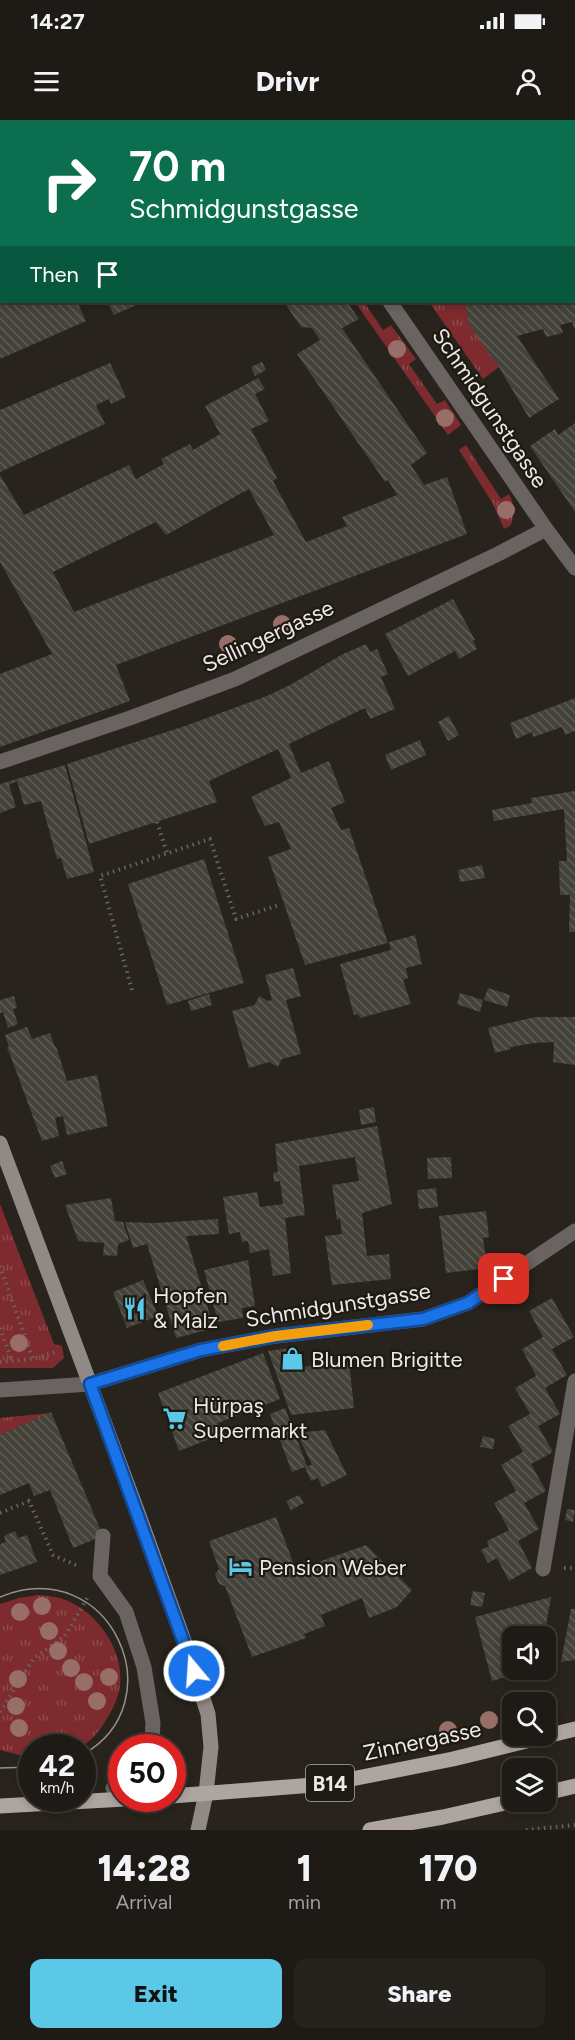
<!DOCTYPE html>
<meta charset="utf-8">
<style>
body{margin:0;font-family:Figtree,sans-serif;background:#26231e;color:#f1f3f6;height:100vh;display:flex;flex-direction:column;font-size:22px;white-space:nowrap}
*{box-sizing:border-box;margin:0}
p{font-size:20px;color:#a1a1a0}
.icon{flex:none;width:33px;height:33px;fill:none;stroke:currentColor;stroke-width:2;stroke-linecap:round;stroke-linejoin:round}
.map{position:relative;height:1710px;overflow:hidden}
.panel{display:flex;flex-direction:column;background:#1e1a15;flex:1}
.panel>*{flex:none}
.banner{position:absolute;left:0px;top:0px;width:576px;height:183px;box-shadow:0 3px 9px #0003,0 0 0 2px #3c3834;background:#0b6e4f;color:#fff;overflow:hidden}
.fabs{position:absolute;left:502px;top:1506px;display:grid;gap:12px}
.fabs a{display:grid;place-items:center;width:54px;height:54px;border-radius:12px;background:#1e1a15;box-shadow:0 3px 9px #0003,0 0 0 2px #3c3834;font-size:30px}
.speed{position:absolute;left:18px;top:1614px;display:flex;gap:12px;font-size:30px;font-weight:700;text-align:center}
.speed>*{display:grid;place-content:center;width:78px;height:78px;border-radius:50%;background:#1e1a15;box-shadow:0 3px 9px #0003,0 0 0 2px #3c3834;line-height:1}
.speed small{font-size:15px;font-weight:400}
.speed .limit{border:9px solid #d22;background:#fff;color:#111}
.pin{position:absolute;display:grid;place-items:center;width:51px;height:51px;color:#fff;margin:-26px;border-radius:12px;box-shadow:0 3px 9px #0006}
.me{position:absolute;width:66px;margin:-33px;rotate:342deg;stroke-linejoin:round;filter:drop-shadow(0 0 4px #0008)}
.turn{display:flex;align-items:center;gap:21px;height:126px;padding:0 30px;font-size:27px}
.turn .icon{width:78px;height:78px;stroke-width:2.5}
.turn b{display:block;font-size:42px;line-height:51px}
.then{display:flex;align-items:center;height:57px;padding:0 30px;background:#0003;gap:12px;font-size:22px}
.eta{display:flex;justify-content:space-evenly;align-items:center;height:102px;text-align:center}
.eta b{font-size:36px;font-weight:800;line-height:42px}
.button{display:flex;gap:12px;margin-top:auto;padding:12px 30px}
.button a{flex:1;height:69px;border-radius:12px;background:#5ac8e6;color:#111;font-size:24px;font-weight:800;line-height:69px;text-align:center}
.button a+a{background:#26231e;color:#f1f3f6}
.status{display:flex;justify-content:space-between;align-items:center;height:42px;padding:0 30px;background:#1e1a15;direction:ltr}
.status svg{height:16px;fill:currentColor}
header{display:flex;justify-content:space-between;align-items:center;height:78px;padding:0 30px;background:#1e1a15;font-size:27px;font-weight:800}
.map>svg:first-child{display:block}
.grass{fill:url(#grass-tufts)}
.building{fill:url(#building-back-hatch);fill-rule:evenodd}
.lines{fill:none;stroke-linecap:round;stroke-linejoin:round}
.path{stroke:#69655f;stroke-width:4;stroke-dasharray:1.5 4.5;stroke-linecap:butt}
.lane{stroke:#696462;stroke-width:15}
.street{stroke:#696462;stroke-width:15}
.secondary{stroke:#908985;stroke-width:15}
.primary{stroke:#aea5a1;stroke-width:15}
.tram{stroke:#94908a;stroke-width:1.5}
.tree{fill:#986e69}
.route-casing{stroke:#114b97;stroke-width:15}
.route{stroke:#1a73e8;stroke-width:10}
.slow{stroke:#f59e0b;stroke-width:10}
.labels{text-anchor:middle;dominant-baseline:central;stroke-width:4.5;stroke-linejoin:round;paint-order:stroke}
.shield{fill:#1e1a13;stroke:#afaca6;stroke-width:1.5}
.shield-label{font-size:21px;font-weight:bold;fill:#edeae5}
.street-label{font-size:22px;fill:#edeae5;stroke:#1e1a13}
.poi-label{font-size:22px;fill:#edeae5;stroke:#1e1a13;text-anchor:start}
</style>
<div class="status"><b>14:27</b><svg viewBox="0 0 49 12"><path d="M0 12V9h3v3zM5 12V6h3v6zM10 12V3h3v9zM15 12V0h3v12zM26 1h20v11H26zM47 4h2v5h-2z"/></svg></div>
<header><svg class="icon" aria-label="menu" viewBox="0 0 24 24"><path d="M4 6h16M4 12h16M4 18h16"/></svg>Drivr<svg class="icon" aria-label="person" viewBox="0 0 24 24"><circle cx="12" cy="8" r="4"/><path d="M4 21q1-7 8-7t8 7"/></svg></header>
<div class="map">
<svg width="575" height="1710" viewBox="0 0 575 1710">
<defs>
<pattern id="grass-tufts" width="24" height="20" patternUnits="userSpaceOnUse" patternTransform="scale(1.5)"><rect width="24" height="20" fill="#7d2b2e"/><path d="M3 7l-1-3M5 7V3M7 7l1-3M15 17l-1-3M17 17v-4M19 17l1-3" fill="none" stroke="#904a4c"/></pattern>
<pattern id="building-back-hatch" width="6" height="6" patternUnits="userSpaceOnUse" patternTransform="scale(1.5)"><rect width="6" height="6" fill="#43433a"/><path d="M-1 5l2 2M0 0l6 6M5-1l2 2" fill="none" stroke="#5e5e56"/></pattern>
</defs>
<rect width="100%" height="100%" fill="#28231c"/>
<g class="grass">
<polygon points="355,182 364,182 383,210 391,205 416,239 409,244 437,284 445,280 461,305 448,315"/>
<polygon points="429,182 465,182 471,205 499,247 483,259"/>
<path d="M466,325L501,379L509,374C515,385 514,393 511,405L504,409L493,384L459,330Z"/>
<polygon points="0,1084 54,1224 62,1226 64,1238 53,1248 0,1248"/>
<polygon points="50,1293 0,1315 0,1298"/>
<path d="M38,1475C44,1476 50,1476 56,1477C93,1485 125,1528 120,1566C118,1579 113,1589 106,1600C101,1609 92,1621 82,1626C72,1631 44,1628 32,1628L31,1638L0,1630V1484L19,1478Z"/>
</g>
<g class="building">
<polygon points="0,182 77,182 86,201 0,239"/>
<polygon points="107,182 143,182 114,195"/>
<path d="M284,182H347L359,199L342,208L427,333L411,345L424,365L447,357L467,414L116,545L130,581L0,627V554L52,534L0,442V355L24,395L129,345L136,359L164,344L161,339L190,324L193,330L220,314L205,286L258,258L265,269L255,274L269,301L251,309L277,358L273,361L306,422L347,406L342,397L397,375L388,360L385,362L297,234L320,220L312,208L301,207ZM249,369L274,415L74,492L53,452L156,402L166,415Z"/>
<polygon points="465,182 575,182 575,210 572,202 560,205 563,213 546,217 543,209 517,216 559,279 529,298 499,247 470,206"/>
<polygon points="262,242 266,250 255,256 251,247"/>
<polygon points="110,243 126,277 111,284 109,279 96,285 105,304 0,352 0,290"/>
<polygon points="575,303 575,392 530,326 555,309 558,315"/>
<polygon points="453,479 475,520 473,521 477,529 459,539 455,531 408,556 385,514"/>
<polygon points="366,524 370,532 377,529 388,554 381,557 395,589 370,599 365,588 289,624 301,653 329,641 345,682 331,688 341,710 349,708 388,823 305,845 268,737 291,729 279,702 265,706 251,677 291,658 278,629 209,661 217,682 89,724 67,644 185,606 267,576 290,565 343,534"/>
<polygon points="575,578 575,611 565,615 562,607 533,617 532,612 516,619 510,603"/>
<polygon points="449,596 459,615 448,621 438,602"/>
<polygon points="420,620 426,635 391,650 385,635"/>
<polygon points="65,645 94,752 67,759 61,738 57,739 41,681 24,685 17,661 9,665 16,687 0,693 0,664"/>
<polygon points="575,671 575,812 569,812 570,775 560,775 559,741 567,741 564,689 494,701 492,690 532,683 531,678"/>
<polygon points="204,739 244,863 167,885 128,764"/>
<polygon points="482,745 485,758 460,762 458,750"/>
<polygon points="415,815 422,844 406,848 408,858 403,860 411,884 360,898 358,894 354,895 340,844 391,830 389,822"/>
<polygon points="293,848 301,876 286,880 301,934 282,939 278,947 269,942 249,948 232,891 255,885 259,876 268,881 272,880 265,855"/>
<polygon points="488,868 510,875 507,887 484,880"/>
<polygon points="460,873 483,880 480,892 457,884"/>
<polygon points="209,874 212,885 191,891 188,881"/>
<polygon points="14,876 17,888 13,889 18,904 8,908 3,892 0,893 0,880"/>
<polygon points="535,897 575,897 575,945 553,942 554,922 535,923 510,927 511,929 495,933 488,908"/>
<polygon points="27,907 32,919 50,913 55,927 56,926 67,961 97,955 108,1006 67,1015 63,996 55,998 59,1016 42,1021 9,932 7,928 9,927 5,915"/>
<polygon points="374,987 376,1002 361,1005 359,990"/>
<polygon points="377,1006 392,1084 362,1093 367,1136 389,1134 391,1159 332,1165 325,1116 342,1114 340,1099 337,1100 332,1065 359,1061 355,1037 299,1046 305,1095 285,1098 291,1153 273,1156 269,1129 250,1133 248,1121 242,1122 240,1112 229,1114 223,1077 257,1072 260,1087 283,1084 280,1061 274,1062 273,1053 278,1052 275,1024"/>
<polygon points="451,1037 452,1058 428,1059 427,1038"/>
<polygon points="62,1041 67,1054 55,1058 50,1046"/>
<polygon points="436,1068 438,1087 419,1089 417,1070"/>
<polygon points="111,1078 115,1101 123,1102 129,1120 118,1124 117,1136 103,1135 104,1123 78,1121 65,1085"/>
<polygon points="486,1091 489,1117 483,1118 487,1148 446,1153 439,1096"/>
<polygon points="218,1099 219,1114 186,1116 214,1208 176,1218 147,1124 133,1128 125,1102 154,1103"/>
<polygon points="248,1140 255,1186 242,1188 243,1198 218,1202 204,1150"/>
<polygon points="143,1160 158,1196 127,1208 113,1172"/>
<polygon points="552,1178 574,1217 552,1229 567,1255 545,1268 560,1294 538,1306 553,1332 531,1344 546,1371 524,1383 539,1409 518,1421 532,1448 509,1461 497,1438 488,1443 481,1430 489,1426 487,1421 509,1410 494,1383 516,1371 501,1345 523,1332 508,1306 530,1294 515,1268 536,1256 522,1229 543,1217 529,1191"/>
<polygon points="297,1227 302,1247 349,1242 354,1288 291,1295 268,1231"/>
<polygon points="263,1233 280,1279 218,1303 222,1314 179,1331 158,1273"/>
<polygon points="285,1288 307,1346 312,1345 297,1313 325,1310 347,1355 322,1367 318,1358 311,1361 305,1347 292,1352 270,1294"/>
<polygon points="51,1292 103,1416 73,1428 50,1370 34,1376 29,1363 0,1375 0,1315"/>
<polygon points="483,1316 495,1319 493,1329 480,1327"/>
<polygon points="299,1375 304,1383 291,1390 286,1381"/>
<polygon points="567,1389 575,1390 573,1402 565,1400"/>
<polygon points="276,1397 296,1450 366,1425 412,1470 397,1487 369,1498 362,1478 321,1495 325,1506 304,1514 306,1518 252,1537 225,1466 219,1464 215,1454 219,1449 209,1421"/>
<polygon points="15,1411 18,1418 27,1415 37,1442 0,1455 0,1424 6,1422 4,1416"/>
<polygon points="473,1471 485,1473 482,1487 470,1485"/>
<polygon points="551,1477 544,1516 513,1516 513,1550 531,1550 492,1561 475,1497"/>
<polygon points="571,1489 575,1489 575,1540 561,1542"/>
</g>
<g class="lines">
<g class="path">
<polyline points="157,702 167,733"/>
<polyline points="132,870 100,756 210,719 236,799 279,785"/>
<polyline points="0,1146 33,1239"/>
<polyline points="0,1208 12,1241"/>
<polyline points="0,1242 33,1239 56,1232"/>
<polyline points="0,1393 29,1381 53,1435 78,1446"/>
<polyline points="564,1448 575,1448"/>
<polyline points="0,1592 34,1538 65,1516 89,1475"/>
<polyline points="526,1710 575,1705"/>
</g>
<polyline class="lane" points="543,1449 575,1261"/>
<g class="street">
<polyline points="260,0 261,2"/>
<polyline points="398,0 398,2"/>
<polyline points="163,2 165,0"/>
<polyline points="0,76 2,76"/>
<polyline points="390,182 546,409 575,448"/>
<polyline points="0,642 130,598 235,559 498,434 546,409"/>
<polyline points="0,1270 90,1264 201,1230 276,1216 423,1199 468,1183 575,1111"/>
<polyline points="103,1416 100,1456 126,1492 144,1547 153,1603 152,1622"/>
<polyline points="113,1668 122,1655"/>
</g>
<polyline class="secondary" points="0,1023 137,1390 187,1529 208,1594 211,1627 206,1673 198,1710"/>
<g class="primary">
<polyline points="546,1673 575,1666"/>
<polyline points="172,1676 326,1664 453,1639 575,1609"/>
<polyline points="0,1686 143,1678"/>
<polyline points="370,1710 443,1697 513,1681"/>
</g>
<g class="tram">
<path d="M0,1477C111,1432 177,1583 82,1635"/>
<polyline points="0,1648 32,1647"/>
</g>
</g>
<g class="tree">
<circle cx="397" cy="229" r="9"/>
<circle cx="445" cy="298" r="9"/>
<circle cx="506" cy="390" r="9"/>
<circle cx="282" cy="504" r="9"/>
<circle cx="228" cy="524" r="9"/>
<circle cx="19" cy="1223" r="9"/>
<circle cx="42" cy="1486" r="9"/>
<circle cx="20" cy="1492" r="9"/>
<circle cx="49" cy="1511" r="9"/>
<circle cx="58" cy="1531" r="9"/>
<circle cx="71" cy="1548" r="9"/>
<circle cx="109" cy="1557" r="9"/>
<circle cx="18" cy="1559" r="9"/>
<circle cx="84" cy="1562" r="9"/>
<circle cx="97" cy="1581" r="9"/>
<circle cx="16" cy="1586" r="9"/>
<circle cx="489" cy="1600" r="9"/>
<circle cx="19" cy="1608" r="9"/>
<circle cx="448" cy="1610" r="9"/>
</g>
<g class="lines">
<defs>
<polyline id="route" points="194,1551 90,1264 201,1230 276,1216 423,1199 468,1183 504,1159"/>
</defs>
<use href="#route" class="route-casing"/>
<use href="#route" class="route"/>
<polyline class="slow" points="223,1226 276,1216 368,1205"/>
</g>
<defs>
<symbol id="restaurant-bare" viewBox="-9 -9 18 18"><path d="M-5-6h1v4h1v-4h1v4h1v-4h1v5L-1.5 .5V6h-2V.5L-5-1ZM5-6V6H3V1.5H1.5Q1.5-4 5-6Z" fill="#5ac8e6" stroke="#1e1a13" stroke-width="2.5" paint-order="stroke"/></symbol>
<symbol id="shop-bare" viewBox="-9 -9 18 18"><path d="M-5-2.5h2.3a2.7 3.5 0 0 1 5.4 0H5L5.5 6h-11ZM-1.5-2.5h3a1.5 2.3 0 0 0-3 0Z" fill="#5ac8e6" stroke="#1e1a13" stroke-width="2.5" paint-order="stroke"/></symbol>
<symbol id="supermarket-bare" viewBox="-9 -9 18 18"><path d="M-6-5.5h2.5l.6 2H6L4.5 2H-2.5L-4.4-4H-6ZM-1.5 3.2a1.3 1.3 0 1 0 .1 0ZM3 3.2a1.3 1.3 0 1 0 .1 0Z" fill="#5ac8e6" stroke="#1e1a13" stroke-width="2.5" paint-order="stroke"/></symbol>
<symbol id="hotel-bare" viewBox="-9 -9 18 18"><path d="M-6-4.5h1.5V1H6V5H4.5V3h-9V5H-6ZM-4 0a1.8 1.8 0 1 1 3.6 0ZM.5 0V-2.5h3Q6-2.5 6 0Z" fill="#5ac8e6" stroke="#1e1a13" stroke-width="2.5" paint-order="stroke"/></symbol>
</defs>
<g fill-rule="evenodd">
<use href="#restaurant-bare" x="118" y="1172" width="33" height="33"/>
<use href="#shop-bare" x="276" y="1222" width="33" height="33"/>
<use href="#supermarket-bare" x="158" y="1282" width="33" height="33"/>
<use href="#hotel-bare" x="224" y="1430" width="33" height="33"/>
</g>
<g class="labels">
<rect class="shield" x="306" y="1645" width="48" height="36" rx="4.5"/>
<g class="shield-label">
<text x="330" y="1663">B14</text>
</g>
<g class="street-label">
<text transform="translate(490 288) rotate(56)">Schmidgunstgasse</text>
<text transform="translate(268 516) rotate(-25)">Sellingergasse</text>
<text transform="translate(338 1185) rotate(-9)">Schmidgunstgasse</text>
<text transform="translate(422 1621) rotate(-12)">Zinnergasse</text>
</g>
<g class="poi-label">
<text x="153" y="1175">Hopfen<tspan x="153" dy="25">&amp; Malz</tspan></text>
<text x="311" y="1239">Blumen Brigitte</text>
<text x="193" y="1285">Hürpaş<tspan x="193" dy="25">Supermarkt</tspan></text>
<text x="259" y="1447">Pension Weber</text>
</g>
</g>
</svg>
<div class="fabs">
<a><svg class="icon" aria-label="sound" viewBox="0 0 24 24"><path d="M4 9h4l5-4v14l-5-4H4zM17 9q2 3 0 6"/></svg></a>
<a><svg class="icon" aria-label="search" viewBox="0 0 24 24"><circle cx="10" cy="10" r="6"/><path d="M15 15l6 6"/></svg></a>
<a><svg class="icon" aria-label="layers" viewBox="0 0 24 24"><path d="M12 4l9 5-9 5-9-5zM3 14l9 5 9-5"/></svg></a>
</div>
<div class="speed"><div>42<small>km/h</small></div><div class="limit">50</div></div>
<div class="pin" style="left:504px;top:1159px;background:#d93025"><svg class="icon" aria-label="arrive" viewBox="0 0 24 24"><path d="M6 21V4h12l-3 4 3 4H6"/></svg></div>
<svg class="me" style="left:194px;top:1551px" viewBox="-20 -20 40 40"><circle r="17" fill="#1a73e8" stroke="#fff" stroke-width="3"/><path d="M0-11L8 9 0 5-8 9z" fill="#fff"/></svg>
<div class="banner">
<div class="turn"><svg class="icon" aria-label="right" viewBox="0 0 24 24"><path d="M7 20v-9h11M14 6l5 5-5 5"/></svg><div><b>70 m</b>Schmidgunstgasse</div></div>
<div class="then">Then<svg class="icon" aria-label="arrive" viewBox="0 0 24 24"><path d="M6 21V4h12l-3 4 3 4H6"/></svg></div>
</div>
</div>
<section class="panel">
<div class="eta">
<div><b>14:28</b><p>Arrival</p></div>
<div><b>1</b><p>min</p></div>
<div><b>170</b><p>m</p></div>
</div>
<div class="button"><a>Exit</a><a>Share</a></div>
</section>
